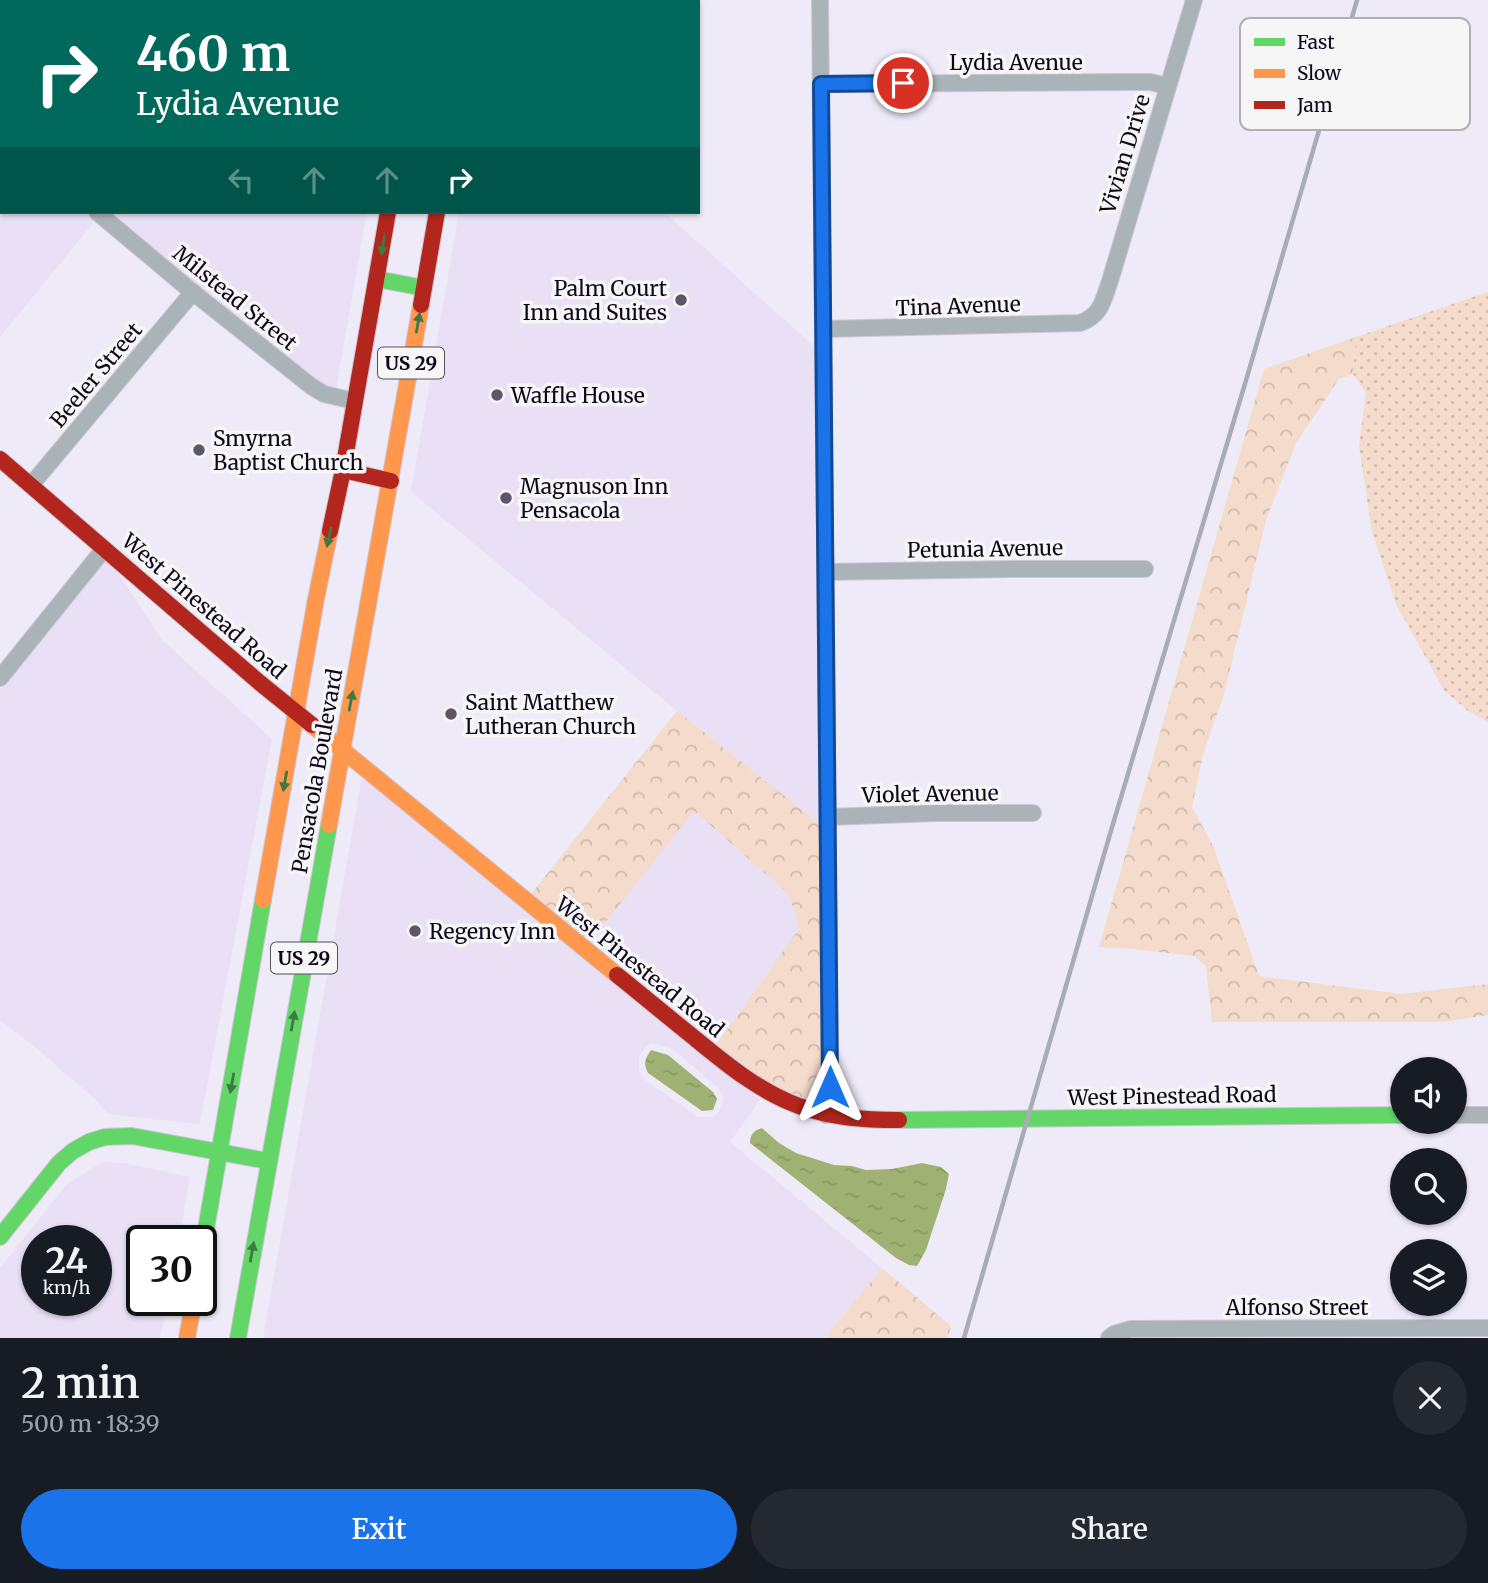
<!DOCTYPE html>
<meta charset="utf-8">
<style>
body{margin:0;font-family:Merriweather,serif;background:#242831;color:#f1f3f6;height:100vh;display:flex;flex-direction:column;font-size:26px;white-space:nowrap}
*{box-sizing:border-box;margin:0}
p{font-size:23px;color:#9ea1a6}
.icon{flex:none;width:38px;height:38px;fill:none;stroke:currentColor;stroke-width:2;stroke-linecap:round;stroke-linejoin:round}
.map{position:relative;height:1338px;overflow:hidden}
.panel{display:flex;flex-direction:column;background:#171b24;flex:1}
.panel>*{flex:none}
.hud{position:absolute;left:0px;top:0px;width:700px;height:214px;box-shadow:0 2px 5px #0004;background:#00695c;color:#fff;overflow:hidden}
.controls{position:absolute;left:1390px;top:1057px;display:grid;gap:14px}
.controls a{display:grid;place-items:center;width:77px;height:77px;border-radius:50%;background:#171b24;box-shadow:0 2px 5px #0004;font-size:35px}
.speed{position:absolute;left:21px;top:1225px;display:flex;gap:14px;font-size:35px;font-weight:700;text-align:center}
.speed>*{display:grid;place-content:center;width:91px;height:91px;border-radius:50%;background:#171b24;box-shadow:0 2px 5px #0004;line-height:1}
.speed small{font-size:18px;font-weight:400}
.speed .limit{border:4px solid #111;border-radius:10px;background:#fff;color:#111}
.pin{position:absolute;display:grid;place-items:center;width:60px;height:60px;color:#fff;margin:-30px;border:4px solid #fff;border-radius:50%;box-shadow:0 2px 7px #0007}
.me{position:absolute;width:77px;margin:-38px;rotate:0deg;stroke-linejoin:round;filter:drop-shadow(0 0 5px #0008)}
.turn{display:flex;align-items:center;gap:24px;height:147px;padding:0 21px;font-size:32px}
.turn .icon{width:91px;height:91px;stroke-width:2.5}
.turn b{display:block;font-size:49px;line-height:60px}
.lanes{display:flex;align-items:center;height:66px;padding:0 21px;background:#0003;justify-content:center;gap:35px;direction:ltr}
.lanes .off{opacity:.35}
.round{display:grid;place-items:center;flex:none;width:74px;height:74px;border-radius:37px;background:#242831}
.headline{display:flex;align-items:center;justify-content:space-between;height:119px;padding:0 21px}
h1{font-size:42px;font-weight:600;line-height:52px}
.primary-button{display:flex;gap:14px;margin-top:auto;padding:14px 21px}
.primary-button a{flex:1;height:80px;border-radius:42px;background:#1a73e8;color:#fff;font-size:28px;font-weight:600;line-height:80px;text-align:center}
.primary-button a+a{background:#242831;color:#f1f3f6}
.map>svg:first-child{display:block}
.built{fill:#e9e0f6;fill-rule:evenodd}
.grass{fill:url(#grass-dots)}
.forest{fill:url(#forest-crowns)}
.water{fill:url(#water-ripples)}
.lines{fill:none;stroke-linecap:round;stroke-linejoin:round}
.street-casing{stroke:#ccc6d4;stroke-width:18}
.fast-casing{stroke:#ccc6d4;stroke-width:18}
.slow-casing{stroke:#ccc6d4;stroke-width:18}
.jam-casing{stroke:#ccc6d4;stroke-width:18}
.street{stroke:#aab3b7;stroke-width:16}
.fast{stroke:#63d668;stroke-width:16}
.slow{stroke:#ff974d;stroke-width:16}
.jam{stroke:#b3261e;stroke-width:16}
.rail{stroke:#a9acb4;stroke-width:4.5}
.oneway{fill:#3e7845}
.route-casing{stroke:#114b97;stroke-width:18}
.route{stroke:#1a73e8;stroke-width:12}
.poi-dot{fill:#5e5668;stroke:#f6f6f6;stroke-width:2.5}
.labels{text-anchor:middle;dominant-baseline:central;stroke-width:7;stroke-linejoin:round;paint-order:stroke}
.shield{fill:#f6f6f6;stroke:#554e5d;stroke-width:2}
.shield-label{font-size:19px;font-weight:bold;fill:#10061b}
.street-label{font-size:21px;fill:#10061b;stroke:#f6f6f6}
.poi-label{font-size:21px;fill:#10061b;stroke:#f6f6f6;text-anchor:start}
.key{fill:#f6f6f6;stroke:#b1aeb4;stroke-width:2}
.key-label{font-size:19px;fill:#10061b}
</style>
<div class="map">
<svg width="1488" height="1338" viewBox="0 0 1488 1338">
<defs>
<pattern id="grass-dots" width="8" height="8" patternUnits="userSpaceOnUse" patternTransform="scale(1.75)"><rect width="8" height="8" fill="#f4dbcb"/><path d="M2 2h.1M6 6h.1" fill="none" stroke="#d0baae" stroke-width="1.8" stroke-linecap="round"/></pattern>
<pattern id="forest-crowns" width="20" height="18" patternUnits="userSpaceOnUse" patternTransform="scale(1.75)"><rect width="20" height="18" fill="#f4dbcb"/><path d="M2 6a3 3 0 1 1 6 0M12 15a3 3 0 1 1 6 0" fill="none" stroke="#d0baae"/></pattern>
<pattern id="water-ripples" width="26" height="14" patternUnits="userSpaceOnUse" patternTransform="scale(1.75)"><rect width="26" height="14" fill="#9fb274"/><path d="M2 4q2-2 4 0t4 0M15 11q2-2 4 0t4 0" fill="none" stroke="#889864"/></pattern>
</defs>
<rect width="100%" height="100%" fill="#efeaf8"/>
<g class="built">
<polygon points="2,193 2,212 84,212 95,221 0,337 0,195"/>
<polygon points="111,212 367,212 336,389 327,387 316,379 198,286"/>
<polygon points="459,212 664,212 815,347 820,824 677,711 411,492"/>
<polygon points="105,560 118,572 162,640 272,739 200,1124 108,1114 96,1100 35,1047 0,1020 0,690"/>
<path d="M362,776L760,1100L730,1142L882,1268L825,1338H263ZM653,1043L671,1048L718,1088L723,1095V1100L718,1114L713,1117H698L644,1079L639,1070V1058L646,1046Z"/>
<polygon points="693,810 789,894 799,929 716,1045 590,942"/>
<path d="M103,1162L125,1163L190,1177L179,1241H142V1300H168L160,1338H0V1268L67,1184ZM37,1241H96V1300H37Z"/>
</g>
<polygon class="grass" points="1488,292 1488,722 1468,711 1444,690 1396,604 1372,532 1359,446 1366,393 1353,374 1356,337"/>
<g class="forest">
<polygon points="0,0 139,0 141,2 2,2 2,193 0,195"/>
<polygon points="1356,337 1353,374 1339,379 1296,443 1266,520 1224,694 1203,754 1192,807 1214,848 1259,976 1401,994 1488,984 1488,1015 1441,1022 1212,1022 1206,966 1194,956 1132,949 1099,947 1264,369"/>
<polygon points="677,711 820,824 822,1088 821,1104 774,1087 716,1045 799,929 789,894 694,811 590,942 531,894"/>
<polygon points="882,1268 951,1326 948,1338 825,1338"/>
</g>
<g class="water">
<path d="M651,1050L668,1055L713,1092L717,1099L713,1110L702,1111L648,1073C643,1063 645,1059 651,1050Z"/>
<path d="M762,1128L779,1143L796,1153L834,1165L852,1166L866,1170L892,1169L922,1163L941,1167L949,1174L946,1189L926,1250L917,1266L909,1265L896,1258L750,1143C750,1135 754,1130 762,1128Z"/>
</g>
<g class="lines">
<defs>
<g id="street">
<polyline points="820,0 830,1087 826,1115"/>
<polyline points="821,84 1128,82 1150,82 1167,86"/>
<polyline points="97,212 190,290 311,386 324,394 354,401"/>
<path d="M823,329L1080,323C1102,315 1103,300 1110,281L1194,0"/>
<polyline points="31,485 193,292"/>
<polyline points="825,572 1012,569 1145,569"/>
<polyline points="0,678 104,549"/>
<polyline points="828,817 937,813 1033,813"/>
<polyline points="1454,1115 1488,1115"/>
<polyline points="1109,1338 1114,1334 1131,1329 1488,1328"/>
</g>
<g id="fast">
<polyline points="423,0 423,2"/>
<polyline points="473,0 473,2"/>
<polyline points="377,279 424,288"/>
<polyline points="899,1120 1402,1115"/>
<polyline points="0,1237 59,1163 73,1151 89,1142 105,1137 132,1136 268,1161"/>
<polyline points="201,1258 263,900"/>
<polyline points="238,1338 329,825"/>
</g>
<g id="slow">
<polyline points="312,725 617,975"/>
<polyline points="329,825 421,305"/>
<polyline points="263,900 316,599 330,531"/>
<polyline points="187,1338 194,1300"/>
</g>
<g id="jam">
<polyline points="421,305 437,212"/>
<polyline points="0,459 260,683 312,725"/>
<polyline points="343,470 391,481"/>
<polyline points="330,531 343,470 388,212"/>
<path d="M617,975C642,995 667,1016 692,1036C725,1063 758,1091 799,1106C831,1118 865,1120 899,1120"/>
</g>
</defs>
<use href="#street" class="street-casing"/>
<use href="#fast" class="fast-casing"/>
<use href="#slow" class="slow-casing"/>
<use href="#jam" class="jam-casing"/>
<use href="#street" class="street"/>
<use href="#fast" class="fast"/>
<use href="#slow" class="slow"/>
<use href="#jam" class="jam"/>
<polyline class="rail" points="964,1338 1110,834 1247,377 1357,0"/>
</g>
<defs><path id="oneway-solid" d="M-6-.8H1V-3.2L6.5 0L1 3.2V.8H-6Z" transform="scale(1.75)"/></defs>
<g class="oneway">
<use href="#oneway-solid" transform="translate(383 245) rotate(99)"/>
<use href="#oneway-solid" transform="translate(418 323) rotate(-80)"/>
<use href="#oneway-solid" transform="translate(329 537) rotate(102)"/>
<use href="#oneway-solid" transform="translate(351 701) rotate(-79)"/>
<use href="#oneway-solid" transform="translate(285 781) rotate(100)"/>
<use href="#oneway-solid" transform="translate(293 1021) rotate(-80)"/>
<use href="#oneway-solid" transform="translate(232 1083) rotate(100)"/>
<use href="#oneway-solid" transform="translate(252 1252) rotate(-80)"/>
</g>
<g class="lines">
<defs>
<polyline id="route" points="830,1087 821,84 903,83"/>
</defs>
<use href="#route" class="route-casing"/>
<use href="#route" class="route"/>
</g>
<g class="poi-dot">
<circle cx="681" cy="300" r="7"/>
<circle cx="497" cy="395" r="7"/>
<circle cx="199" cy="450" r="7"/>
<circle cx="506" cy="498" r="7"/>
<circle cx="451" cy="714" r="7"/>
<circle cx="415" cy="931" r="7"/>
</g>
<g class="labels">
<g class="shield">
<rect x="378" y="347.5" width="66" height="31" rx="5"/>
<rect x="271" y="942.5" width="66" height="31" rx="5"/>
</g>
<g class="shield-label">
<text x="411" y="363">US 29</text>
<text x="304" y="958">US 29</text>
</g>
<g class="street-label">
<text x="1016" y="62">Lydia Avenue</text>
<text transform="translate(1125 154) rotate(-73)">Vivian Drive</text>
<text transform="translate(235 298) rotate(39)">Milstead Street</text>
<text transform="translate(958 306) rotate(-2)">Tina Avenue</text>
<text transform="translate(96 375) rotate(-50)">Beeler Street</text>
<text transform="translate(985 549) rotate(-1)">Petunia Avenue</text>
<text transform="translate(204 606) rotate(41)">West Pinestead Road</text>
<text transform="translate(317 771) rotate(-80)">Pensacola Boulevard</text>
<text transform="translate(930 794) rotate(-1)">Violet Avenue</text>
<text transform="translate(640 967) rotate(39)">West Pinestead Road</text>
<text transform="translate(1172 1096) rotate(-1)">West Pinestead Road</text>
<text x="1297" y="1307">Alfonso Street</text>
</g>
<g class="poi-label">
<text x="667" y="288" text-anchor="end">Palm Court<tspan x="667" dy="24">Inn and Suites</tspan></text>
<text x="511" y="395">Waffle House</text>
<text x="213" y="438">Smyrna<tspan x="213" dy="24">Baptist Church</tspan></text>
<text x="520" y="486">Magnuson Inn<tspan x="520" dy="24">Pensacola</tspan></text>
<text x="465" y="702">Saint Matthew<tspan x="465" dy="24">Lutheran Church</tspan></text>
<text x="429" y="931">Regency Inn</text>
</g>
</g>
<rect x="1240" y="18" width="230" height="112" rx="10" class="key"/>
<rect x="1254" y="38" width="31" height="8" fill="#63d668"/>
<rect x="1254" y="69" width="31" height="9" fill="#ff974d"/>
<rect x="1254" y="101" width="31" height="8" fill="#b3261e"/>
<g class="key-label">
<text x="1297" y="49">Fast</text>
<text x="1297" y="80">Slow</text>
<text x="1297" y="112">Jam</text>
</g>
</svg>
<div class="controls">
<a><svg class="icon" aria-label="sound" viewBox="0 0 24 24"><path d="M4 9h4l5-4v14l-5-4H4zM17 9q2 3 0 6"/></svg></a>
<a><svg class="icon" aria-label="search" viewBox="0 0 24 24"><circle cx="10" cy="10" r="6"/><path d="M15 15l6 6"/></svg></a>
<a><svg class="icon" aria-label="layers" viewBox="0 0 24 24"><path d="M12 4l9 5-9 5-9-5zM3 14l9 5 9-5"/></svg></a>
</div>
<div class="speed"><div>24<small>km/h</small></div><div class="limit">30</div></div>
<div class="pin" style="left:903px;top:83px;background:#d93025"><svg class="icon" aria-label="arrive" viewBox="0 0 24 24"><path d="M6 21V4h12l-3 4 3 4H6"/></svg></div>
<svg class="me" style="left:830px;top:1087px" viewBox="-20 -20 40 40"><path d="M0-17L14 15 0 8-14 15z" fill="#1a73e8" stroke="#fff" stroke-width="4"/></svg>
<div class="hud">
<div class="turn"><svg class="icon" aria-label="right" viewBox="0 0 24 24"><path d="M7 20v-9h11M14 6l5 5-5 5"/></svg><div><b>460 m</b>Lydia Avenue</div></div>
<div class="lanes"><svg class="icon off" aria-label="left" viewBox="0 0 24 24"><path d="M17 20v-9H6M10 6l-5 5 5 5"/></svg><svg class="icon off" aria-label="ahead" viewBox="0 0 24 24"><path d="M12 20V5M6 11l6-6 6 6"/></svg><svg class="icon off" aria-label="ahead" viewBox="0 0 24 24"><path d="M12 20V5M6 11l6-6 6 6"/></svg><svg class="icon" aria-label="right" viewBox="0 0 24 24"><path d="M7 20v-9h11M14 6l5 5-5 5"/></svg></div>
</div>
</div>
<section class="panel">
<div class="headline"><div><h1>2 min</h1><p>500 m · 18:39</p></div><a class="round"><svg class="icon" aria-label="close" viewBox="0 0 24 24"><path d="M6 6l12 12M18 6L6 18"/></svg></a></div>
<div class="primary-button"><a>Exit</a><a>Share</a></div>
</section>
